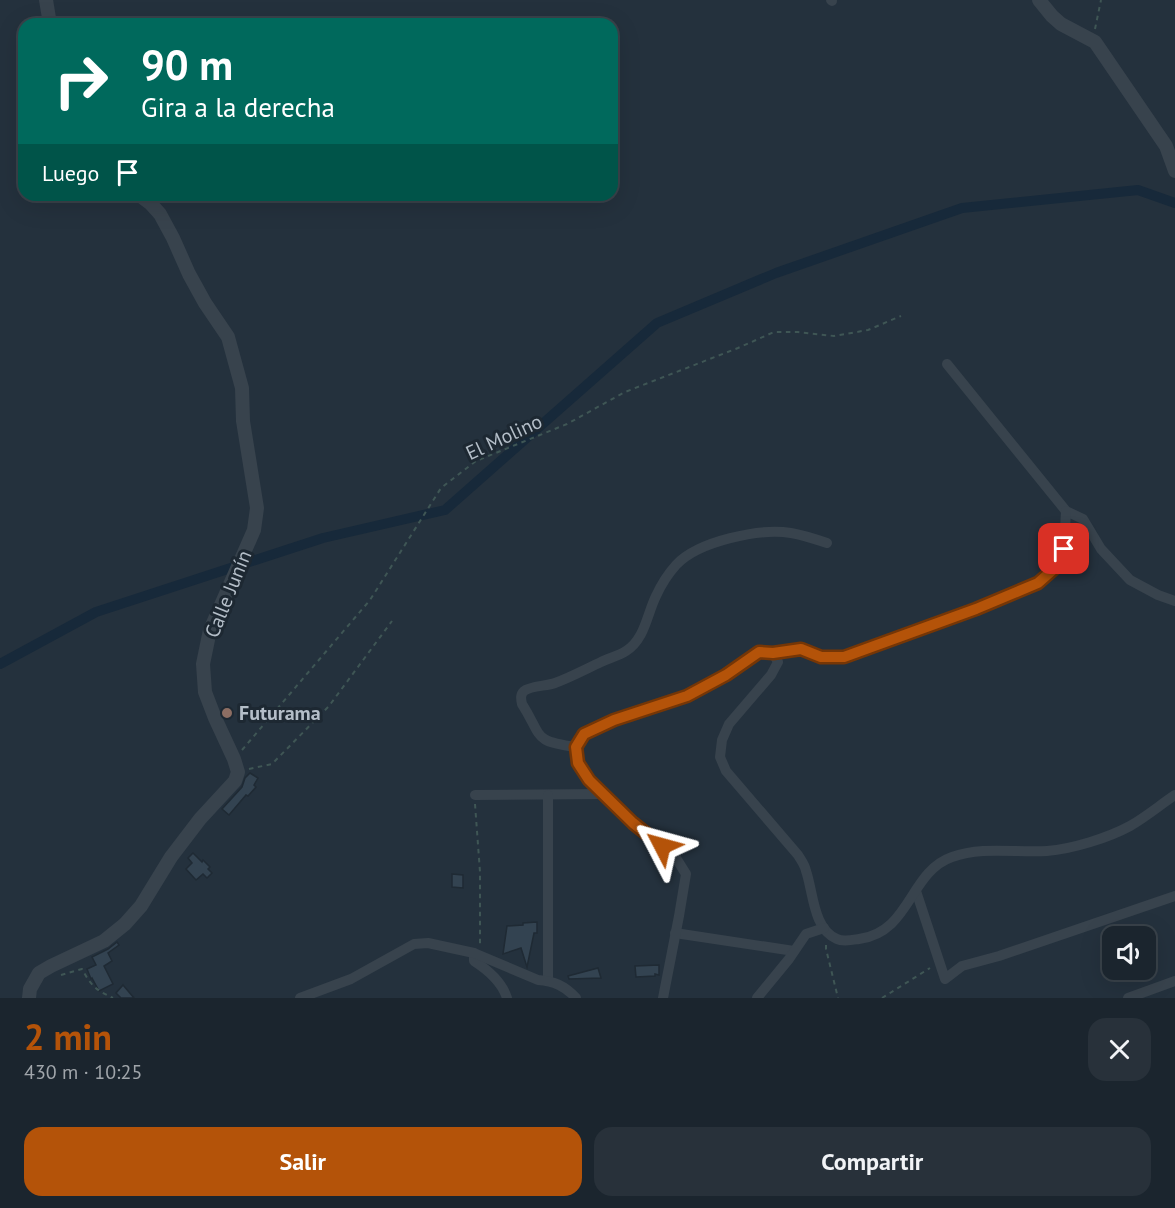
<!DOCTYPE html>
<html lang="es">
<meta charset="utf-8">
<style>
body{margin:0;font-family:"PT Sans",sans-serif;background:#28313a;color:#f1f3f6;height:100vh;display:flex;flex-direction:column;font-size:22px;white-space:nowrap}
*{box-sizing:border-box;margin:0}
p{font-size:20px;color:#a0a5aa}
.icon{flex:none;width:33px;height:33px;fill:none;stroke:currentColor;stroke-width:2;stroke-linecap:round;stroke-linejoin:round}
.map{position:relative;height:998px;overflow:hidden}
.drawer{display:flex;flex-direction:column;background:#1b252e;flex:1}
.drawer>*{flex:none}
.banner{position:absolute;left:18px;top:18px;width:600px;height:183px;border-radius:18px;box-shadow:0 6px 24px #0002,0 0 0 2px #39424a;background:#00695c;color:#fff;overflow:hidden}
.tools{position:absolute;left:1102px;top:926px;display:grid;gap:12px}
.tools a{display:grid;place-items:center;width:54px;height:54px;border-radius:12px;background:#1b252e;box-shadow:0 6px 24px #0002,0 0 0 2px #39424a;font-size:30px}
.pin{position:absolute;display:grid;place-items:center;width:51px;height:51px;color:#fff;margin:-26px;border-radius:12px;box-shadow:0 3px 9px #0006}
.me{position:absolute;width:66px;margin:-33px;rotate:309deg;stroke-linejoin:round;filter:drop-shadow(0 0 4px #0008)}
.turn{display:flex;align-items:center;gap:21px;height:126px;padding:0 24px;font-size:27px}
.turn .icon{width:78px;height:78px;stroke-width:2.5}
.turn b{display:block;font-size:42px;line-height:51px}
.then{display:flex;align-items:center;height:57px;padding:0 24px;background:#0003;gap:12px;font-size:22px}
.round{display:grid;place-items:center;flex:none;width:63px;height:63px;border-radius:18px;background:#28313a}
.summary{display:flex;align-items:center;justify-content:space-between;height:102px;padding:0 24px}
h1{font-size:36px;font-weight:700;line-height:45px;color:#b45309}
.button{display:flex;gap:12px;margin-top:auto;padding:12px 24px}
.button a{flex:1;height:69px;border-radius:18px;background:#b45309;color:#fff;font-size:24px;font-weight:700;line-height:69px;text-align:center}
.button a+a{background:#28313a;color:#f1f3f6}
.map>svg:first-child{display:block}
.lines{fill:none;stroke-linecap:round;stroke-linejoin:round}
.canal{stroke:#17293a;stroke-width:10}
.building{fill:#334351;stroke:#1f2a34;stroke-width:1.5}
.path{stroke:#3f5655;stroke-width:2;stroke-dasharray:4.5 4.5;stroke-linecap:butt}
.minor{stroke:#38434d;stroke-width:10}
.tertiary{stroke:#38434d;stroke-width:14}
.route-casing{stroke:#753606;stroke-width:15}
.route{stroke:#b45309;stroke-width:10}
.education-dot{fill:#8d6e63;stroke:#1d2832;stroke-width:2}
.labels{text-anchor:middle;dominant-baseline:central;stroke-width:6;stroke-linejoin:round;paint-order:stroke}
.street-label{font-size:20px;fill:#b4bec8;stroke:#1d2832}
.poi-label{font-size:20px;font-weight:bold;fill:#b4bec8;stroke:#1d2832;text-anchor:start}
</style>
<div class="map">
<svg width="1175" height="998" viewBox="0 0 1175 998">
<rect width="100%" height="100%" fill="#24313d"/>
<g class="lines">
<polyline class="canal" points="0,664 96,612 323,538 445,510 657,323 776,273 962,208 1138,190 1175,203"/>
</g>
<g class="building">
<polygon points="250,773 258,778 254,785 256,787 248,796 246,795 229,815 222,809 242,787 245,778"/>
<polygon points="193,853 202,862 203,860 210,867 208,869 212,873 207,878 203,874 196,880 186,869 192,863 188,858"/>
<polygon points="452,874 463,875 463,888 452,887"/>
<polygon points="537,922 537,933 534,933 527,967 521,948 503,954 507,926 523,925 523,923"/>
<polygon points="117,942 119,945 108,953 112,961 104,966 113,984 99,991 92,978 91,979 87,969 96,965 92,957 108,949"/>
<polygon points="659,965 659,975 655,974 655,976 636,977 635,966"/>
<polygon points="598,968 601,978 569,979 568,976"/>
<polygon points="123,985 134,998 121,998 116,993"/>
</g>
<g class="lines">
<g class="path">
<polyline points="1095,29 1101,0"/>
<polyline points="242,750 370,600 441,488 476,461 567,424 625,392 738,348 774,332 798,332 834,336 868,330 901,316"/>
<polyline points="249,769 272,764 329,706 392,621"/>
<polyline points="475,804 480,872 480,945"/>
<polyline points="826,945 826,949 838,998"/>
<path d="M61,975L82,969C91,986 96,990 113,998"/>
<polyline points="882,998 930,968"/>
</g>
<g class="minor">
<polyline points="831,0 832,1"/>
<polyline points="947,364 1066,511 1083,519 1101,549 1130,580 1158,595 1175,601"/>
<polyline points="773,653 801,649 821,657 844,657 976,609 1038,583 1055,568 1064,548 1066,511"/>
<path d="M576,747C532,741 543,737 522,704C521,699 520,695 524,691C530,686 547,686 555,683C571,677 586,669 601,662C609,658 618,656 626,651C645,639 647,614 656,596C661,585 668,574 676,565C698,541 760,528 791,533C803,535 815,539 827,543"/>
<polyline points="475,795 604,794"/>
<polyline points="916,891 945,979 962,966 999,956 1175,896"/>
<polyline points="675,933 794,951"/>
<path d="M474,953V961C488,970 502,982 507,998"/>
<polyline points="548,980 548,795"/>
<path d="M300,998L351,979L414,944L428,943L474,953L538,980C554,981 565,986 576,998"/>
<path d="M663,998L679,916L686,874L676,858L633,823L589,780L578,763L576,747L584,734L614,721L687,696L726,675L759,652L773,653L778,662L771,675L729,724L722,740L720,757L726,771L798,855C801,860 805,865 806,871C813,890 813,930 837,939C843,942 852,940 859,939C911,932 909,872 952,857C982,846 1016,853 1047,851C1072,849 1108,838 1130,826C1146,817 1160,805 1175,795"/>
<polyline points="757,998 789,959 806,934 824,928"/>
<polyline points="1128,998 1175,981"/>
</g>
<g class="tertiary">
<polyline points="46,0 50,24"/>
<polyline points="1039,0 1052,16 1061,24 1095,42 1166,146 1175,171"/>
<polyline points="29,998 30,989 39,973 51,966 104,941 125,924 141,906 171,857 200,819 235,781 238,772 234,759 215,718 205,692 203,664 210,630 254,530 257,508 243,421 242,388 228,337 205,303 189,274 173,238 160,214 151,204 139,195"/>
</g>
</g>
<g class="lines">
<defs>
<polyline id="route" points="662,846 633,823 589,780 578,763 576,747 584,734 614,720 687,696 726,675 759,652 773,653 801,649 821,657 844,657 976,609 1038,583 1055,568 1064,549"/>
</defs>
<use href="#route" class="route-casing"/>
<use href="#route" class="route"/>
</g>
<circle class="education-dot" cx="227" cy="713" r="6"/>
<g class="labels">
<g class="street-label">
<text transform="translate(504 437) rotate(-25)">El Molino</text>
<text transform="translate(228 594) rotate(-68)">Calle Junín</text>
</g>
<g class="poi-label">
<text x="239" y="713">Futurama</text>
</g>
</g>
</svg>
<div class="tools">
<a><svg class="icon" aria-label="sound" viewBox="0 0 24 24"><path d="M4 9h4l5-4v14l-5-4H4zM17 9q2 3 0 6"/></svg></a>
</div>
<div class="pin" style="left:1064px;top:549px;background:#d93025"><svg class="icon" aria-label="arrive" viewBox="0 0 24 24"><path d="M6 21V4h12l-3 4 3 4H6"/></svg></div>
<svg class="me" style="left:662px;top:846px" viewBox="-20 -20 40 40"><path d="M0-17L14 15 0 8-14 15z" fill="#b45309" stroke="#fff" stroke-width="4"/></svg>
<div class="banner">
<div class="turn"><svg class="icon" aria-label="right" viewBox="0 0 24 24"><path d="M7 20v-9h11M14 6l5 5-5 5"/></svg><div><b>90 m</b>Gira a la derecha</div></div>
<div class="then">Luego<svg class="icon" aria-label="arrive" viewBox="0 0 24 24"><path d="M6 21V4h12l-3 4 3 4H6"/></svg></div>
</div>
</div>
<section class="drawer">
<div class="summary"><div><h1>2 min</h1><p>430 m · 10:25</p></div><a class="round"><svg class="icon" aria-label="close" viewBox="0 0 24 24"><path d="M6 6l12 12M18 6L6 18"/></svg></a></div>
<div class="button"><a>Salir</a><a>Compartir</a></div>
</section>
